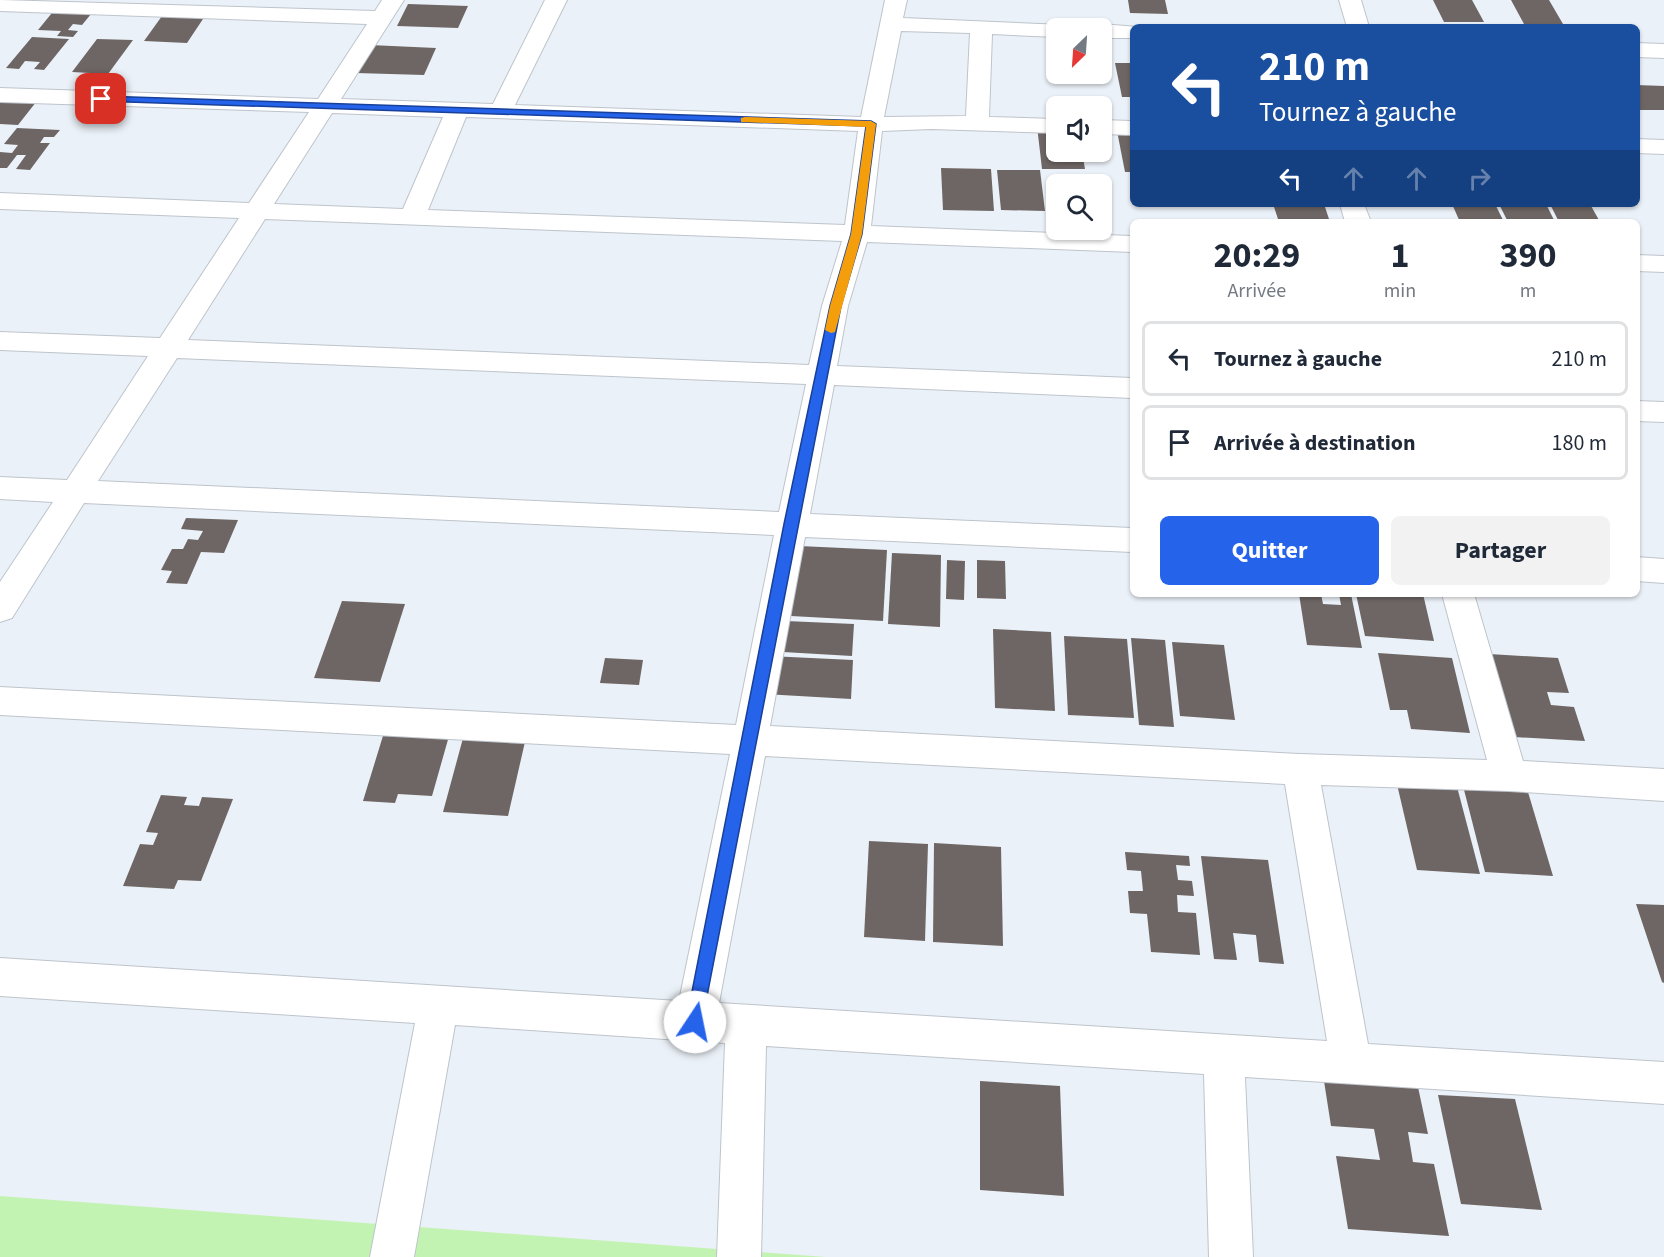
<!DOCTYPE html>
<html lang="fr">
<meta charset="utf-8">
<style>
body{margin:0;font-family:"Source Sans 3",sans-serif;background:#f2f2f3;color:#1f2937;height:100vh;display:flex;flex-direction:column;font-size:22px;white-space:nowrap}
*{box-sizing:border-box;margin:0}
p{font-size:20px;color:#747a83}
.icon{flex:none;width:33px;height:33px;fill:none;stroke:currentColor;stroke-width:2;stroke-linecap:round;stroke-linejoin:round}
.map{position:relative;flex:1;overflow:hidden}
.details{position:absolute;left:1130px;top:219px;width:510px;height:378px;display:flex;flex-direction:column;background:#fff;border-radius:9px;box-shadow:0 2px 4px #0004}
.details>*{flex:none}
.hud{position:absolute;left:1130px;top:24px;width:510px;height:183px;border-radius:9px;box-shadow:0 2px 4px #0004;background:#1a4fa0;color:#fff;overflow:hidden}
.needle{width:39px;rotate:205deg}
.tools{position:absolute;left:1046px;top:18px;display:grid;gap:12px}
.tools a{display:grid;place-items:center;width:66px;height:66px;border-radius:9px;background:#fff;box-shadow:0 2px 4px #0004;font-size:30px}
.pin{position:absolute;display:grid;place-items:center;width:51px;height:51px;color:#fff;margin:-26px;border-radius:12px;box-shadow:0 3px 9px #0006}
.me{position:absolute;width:66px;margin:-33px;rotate:11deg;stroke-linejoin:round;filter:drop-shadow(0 0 4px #0008)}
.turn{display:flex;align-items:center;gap:21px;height:126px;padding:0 30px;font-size:27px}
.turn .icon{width:78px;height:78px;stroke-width:2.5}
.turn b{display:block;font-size:42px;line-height:51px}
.lanes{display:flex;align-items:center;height:57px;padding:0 30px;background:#0003;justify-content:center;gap:30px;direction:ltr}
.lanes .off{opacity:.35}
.eta{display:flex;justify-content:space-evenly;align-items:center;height:102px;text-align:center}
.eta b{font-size:36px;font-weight:700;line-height:42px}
.button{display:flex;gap:12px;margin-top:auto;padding:12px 30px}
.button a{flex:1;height:69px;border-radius:9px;background:#2563eb;color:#fff;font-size:24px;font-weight:700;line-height:69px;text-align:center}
.button a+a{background:#f2f2f3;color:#1f2937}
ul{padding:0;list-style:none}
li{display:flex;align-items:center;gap:18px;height:75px;margin:0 12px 9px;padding:0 18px;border:3px solid #e0e1e3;border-radius:9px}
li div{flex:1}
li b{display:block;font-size:22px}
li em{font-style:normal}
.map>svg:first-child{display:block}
.green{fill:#c3f3b2}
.building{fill:#6e6664}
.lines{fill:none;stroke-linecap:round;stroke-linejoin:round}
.minor-casing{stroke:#bec4cb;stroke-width:2}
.minor{fill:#fff;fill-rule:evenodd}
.route{fill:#2563eb;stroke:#184099;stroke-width:1.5}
.slow{fill:#f59e0b}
</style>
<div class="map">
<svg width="1664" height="1257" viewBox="0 0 1664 1257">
<rect width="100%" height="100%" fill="#ebf1f8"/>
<polygon class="green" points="0,1196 826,1257 0,1257"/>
<g class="building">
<polygon points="1128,0 1165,0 1168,14 1130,13"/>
<polygon points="1433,0 1472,0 1484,22 1444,22"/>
<polygon points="1511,0 1549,0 1563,24 1524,24"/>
<polygon points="408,4 468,6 458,28 397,26"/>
<polygon points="56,8 96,8 82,25 73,24 68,30 78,31 73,37 57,36 61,31 38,30"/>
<polygon points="167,9 209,10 187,43 144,41"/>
<polygon points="32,37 69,39 44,70 34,69 40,62 25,61 19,69 6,68"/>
<polygon points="97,39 133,40 108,74 72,72"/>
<polygon points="370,45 436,48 424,75 356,73"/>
<polygon points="1115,63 1132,63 1132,97 1122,97"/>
<polygon points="1636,85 1664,86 1664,110 1636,110"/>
<polygon points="44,92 18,125 0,124 0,93"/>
<polygon points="1037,126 1056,126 1056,152 1082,152 1085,169 1042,169"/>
<polygon points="17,128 60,130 54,137 44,137 40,143 50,143 30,170 16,169 26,155 17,155 7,168 0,168 0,152 12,153 18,145 4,144"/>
<polygon points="1117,131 1132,131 1132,172 1125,172"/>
<polygon points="941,168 991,169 994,211 943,210"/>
<polygon points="997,170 1040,170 1045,211 1001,210"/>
<polygon points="1273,204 1324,204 1330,222 1279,222"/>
<polygon points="1452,204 1495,204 1504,222 1460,222"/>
<polygon points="1499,204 1546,204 1555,222 1508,222"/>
<polygon points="1550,204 1590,204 1600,222 1559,222"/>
<polygon points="186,518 238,520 224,553 201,552 187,584 166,583 172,571 161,570 172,549 183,549 188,539 198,540 203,531 181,529"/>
<polygon points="799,546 887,550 883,621 791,616"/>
<polygon points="892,553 941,555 940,627 888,624"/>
<polygon points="947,560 965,561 964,600 946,599"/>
<polygon points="977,560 1005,561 1006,599 977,598"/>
<polygon points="1299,594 1321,594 1323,604 1341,605 1339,594 1351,594 1362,648 1307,645"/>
<polygon points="1356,594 1423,594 1434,641 1365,636"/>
<polygon points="342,601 405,604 380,682 314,678"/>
<polygon points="786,621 854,624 852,656 783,652"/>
<polygon points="993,629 1051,632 1055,711 995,708"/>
<polygon points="1064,636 1127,639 1134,718 1068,715"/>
<polygon points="1131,638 1165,640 1174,727 1139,725"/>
<polygon points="1172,642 1224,645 1235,720 1180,716"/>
<polygon points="1378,653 1452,658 1470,733 1411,729 1407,710 1390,710"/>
<polygon points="1489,654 1558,658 1569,693 1547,692 1551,705 1574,707 1585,741 1514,737"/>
<polygon points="769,656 853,660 851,699 764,694"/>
<polygon points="605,658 643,660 639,685 600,683"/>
<polygon points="469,716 530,720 508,816 443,812"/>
<polygon points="386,726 451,729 432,796 398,794 395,803 363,801"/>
<polygon points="1461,778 1525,782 1553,876 1485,872"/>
<polygon points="1396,780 1456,783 1480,874 1417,870"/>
<polygon points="161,795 187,797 184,805 199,806 202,797 233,799 201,881 178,880 174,889 123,886 140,844 153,845 158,833 146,832"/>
<polygon points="869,841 928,844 925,941 864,937"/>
<polygon points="934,843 1001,847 1003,946 933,942"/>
<polygon points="1125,852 1189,856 1190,866 1176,865 1178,880 1192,881 1194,896 1177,895 1178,912 1196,913 1200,955 1151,952 1147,914 1130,913 1128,891 1143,891 1141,871 1127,870"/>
<polygon points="1201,856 1268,860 1284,964 1259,962 1256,935 1233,933 1237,960 1214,959"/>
<polygon points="1636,904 1664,905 1664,983 1662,982"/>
<polygon points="980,1081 1060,1086 1064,1196 980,1190"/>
<polygon points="1324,1081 1418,1087 1428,1134 1408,1132 1413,1162 1434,1164 1449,1236 1348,1229 1336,1156 1380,1160 1374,1129 1331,1126"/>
<polygon points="1438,1095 1515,1099 1542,1210 1461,1204"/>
</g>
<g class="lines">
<defs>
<g id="minor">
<path d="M0,0L375,11L382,0H404L341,99L493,104L545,0H567L515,105L861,117L885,0H907L903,18L1064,25L1066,28H1056V37L992,34L989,117L1056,119V133L931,129L882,131L871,226L1132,236V252L867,242L848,306L837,366L1132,378V398L834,385L810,514L1132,528V552L805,537L770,726L1300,754L1487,760L1442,594H1474L1523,761L1664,769V801L1509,791L1321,785L1368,1044L1664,1062V1104L1245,1077L1253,1257H1209L1204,1074L766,1046L761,1257H717L725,1043L455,1025L414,1257H370L415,1023L0,996V958L679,1001L730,754L0,715V687L736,725L774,535L84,503L12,618L0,622V582L53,502L0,499V477L67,480L148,356L0,350V332L160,338L239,218L0,209V193L249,203L309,112L0,102V88L318,99L367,24L0,11ZM901,31L970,33L966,116L884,117ZM332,113L443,117L403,209L274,204ZM466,117L858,131L845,225L428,210ZM265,219L842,241L822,306L809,365L188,340ZM177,358L806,384L779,512L98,481ZM765,756L1285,784L1327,1041L719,1003Z"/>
<polygon points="1339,0 1361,0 1369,27 1347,27"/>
<polygon points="1101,24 1138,27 1132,27 1132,38 1101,38 1101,28 1092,28"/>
<polygon points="1636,43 1664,44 1664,58 1636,57"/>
<polygon points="1101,120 1132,121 1132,135 1101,134"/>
<polygon points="1636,139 1664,140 1664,154 1636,153"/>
<polygon points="1340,204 1364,204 1371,222 1345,222"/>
<polygon points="1636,255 1664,256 1664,272 1636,271"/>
<polygon points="1636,401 1664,402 1664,422 1636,421"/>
<polygon points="1636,557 1664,559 1664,583 1636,581"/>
</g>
</defs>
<use href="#minor" class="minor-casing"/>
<use href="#minor" class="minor"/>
</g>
<polygon class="route" points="101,96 871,121 876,124 862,234 841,306 701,1027 695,1030 689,1027 686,1022 784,524 830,306 851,234 866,126 98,101 97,99"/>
<polygon class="slow" points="745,117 871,121 876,124 862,234 835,332 831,333 825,330 830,306 851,234 866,127 741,122 741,118"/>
</svg>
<div class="tools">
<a><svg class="needle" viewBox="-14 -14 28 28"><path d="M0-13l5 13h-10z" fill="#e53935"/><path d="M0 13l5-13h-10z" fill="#747a83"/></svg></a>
<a><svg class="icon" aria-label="sound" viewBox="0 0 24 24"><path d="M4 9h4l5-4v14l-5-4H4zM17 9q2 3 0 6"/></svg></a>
<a><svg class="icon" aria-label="search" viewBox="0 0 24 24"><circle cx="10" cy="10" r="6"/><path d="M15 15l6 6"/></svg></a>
</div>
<div class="pin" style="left:101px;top:99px;background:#d93025"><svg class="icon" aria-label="arrive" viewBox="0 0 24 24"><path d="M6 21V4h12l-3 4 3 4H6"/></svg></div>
<svg class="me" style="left:695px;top:1022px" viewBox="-20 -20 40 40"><circle r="19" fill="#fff"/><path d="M0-13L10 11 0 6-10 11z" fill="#2563eb"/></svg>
<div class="hud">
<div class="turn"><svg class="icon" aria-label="left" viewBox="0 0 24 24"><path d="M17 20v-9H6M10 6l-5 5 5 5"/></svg><div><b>210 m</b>Tournez à gauche</div></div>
<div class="lanes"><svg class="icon" aria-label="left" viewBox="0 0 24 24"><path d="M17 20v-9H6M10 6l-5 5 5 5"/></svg><svg class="icon off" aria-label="ahead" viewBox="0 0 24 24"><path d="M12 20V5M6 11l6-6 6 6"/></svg><svg class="icon off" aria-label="ahead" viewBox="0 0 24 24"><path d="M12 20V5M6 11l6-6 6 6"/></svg><svg class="icon off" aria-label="right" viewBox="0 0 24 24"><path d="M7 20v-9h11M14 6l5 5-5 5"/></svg></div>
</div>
<section class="details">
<div class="eta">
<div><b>20:29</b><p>Arrivée</p></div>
<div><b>1</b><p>min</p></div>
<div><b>390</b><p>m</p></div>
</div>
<ul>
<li><svg class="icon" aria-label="left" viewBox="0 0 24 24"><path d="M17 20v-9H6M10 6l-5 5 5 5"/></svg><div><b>Tournez à gauche</b></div><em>210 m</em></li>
<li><svg class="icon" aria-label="arrive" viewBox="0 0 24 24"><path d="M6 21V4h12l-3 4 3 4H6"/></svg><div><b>Arrivée à destination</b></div><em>180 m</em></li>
</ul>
<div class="button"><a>Quitter</a><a>Partager</a></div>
</section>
</div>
